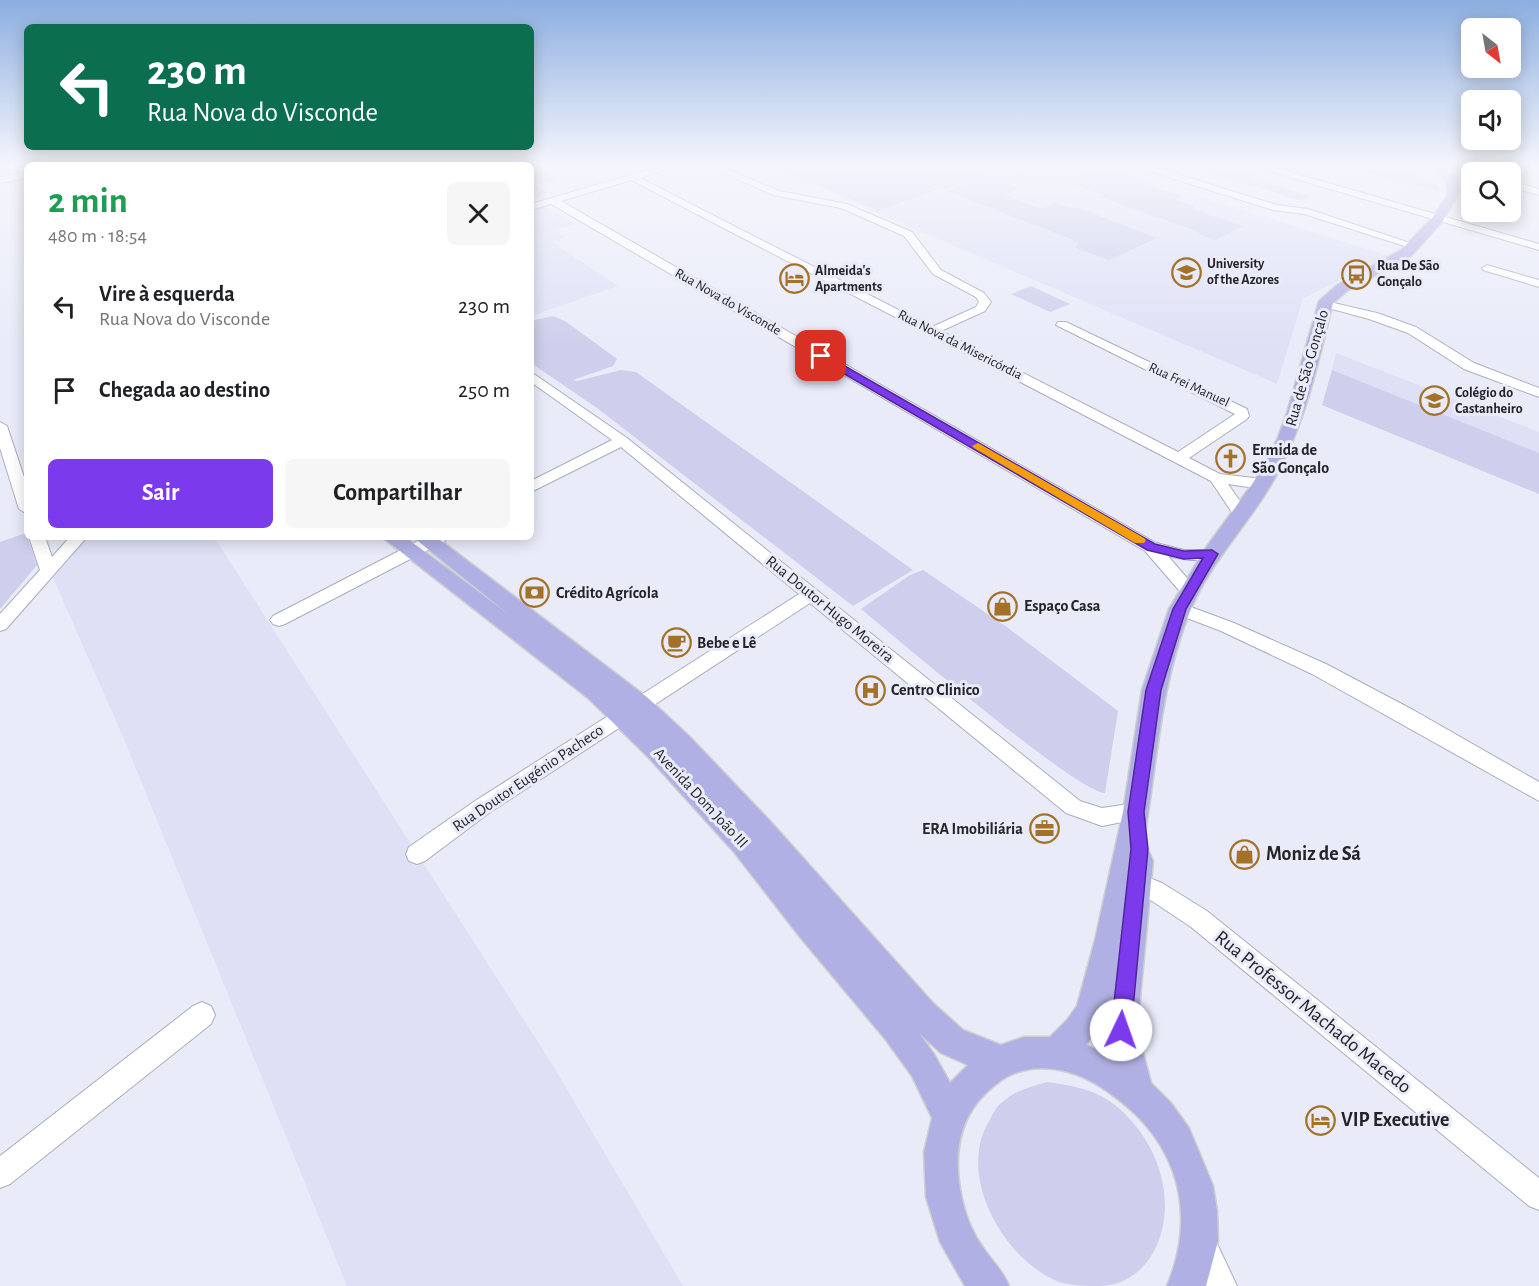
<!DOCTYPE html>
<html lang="pt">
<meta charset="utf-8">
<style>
body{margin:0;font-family:"Alegreya Sans",sans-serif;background:#f6f6f6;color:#202124;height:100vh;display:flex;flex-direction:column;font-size:22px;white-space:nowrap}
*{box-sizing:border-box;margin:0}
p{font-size:20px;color:#757577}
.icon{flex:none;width:33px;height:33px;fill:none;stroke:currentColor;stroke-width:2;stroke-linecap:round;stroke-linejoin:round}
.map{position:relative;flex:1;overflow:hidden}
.details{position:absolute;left:24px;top:162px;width:510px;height:378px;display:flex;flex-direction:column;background:#fff;border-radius:9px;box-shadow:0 3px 15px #0003}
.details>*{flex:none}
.top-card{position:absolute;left:24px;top:24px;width:510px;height:126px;border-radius:9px;box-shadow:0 3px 15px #0003;background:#0b6e4f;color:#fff;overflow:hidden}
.needle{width:39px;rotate:149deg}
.controls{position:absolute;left:1461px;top:18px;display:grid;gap:12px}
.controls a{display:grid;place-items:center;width:60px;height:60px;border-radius:9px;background:#fff;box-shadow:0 3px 15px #0003;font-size:30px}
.pin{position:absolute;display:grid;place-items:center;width:51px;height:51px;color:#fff;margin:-26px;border-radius:12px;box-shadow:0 3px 9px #0006}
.me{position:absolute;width:66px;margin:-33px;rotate:3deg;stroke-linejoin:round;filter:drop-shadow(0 0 4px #0008)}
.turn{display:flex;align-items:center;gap:21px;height:126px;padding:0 24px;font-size:27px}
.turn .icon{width:78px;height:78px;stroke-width:2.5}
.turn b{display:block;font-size:42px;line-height:51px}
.round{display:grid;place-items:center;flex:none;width:63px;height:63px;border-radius:9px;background:#f6f6f6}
.head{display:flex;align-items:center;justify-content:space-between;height:102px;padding:0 24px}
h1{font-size:36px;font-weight:700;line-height:45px;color:#1e9e55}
.cta{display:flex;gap:12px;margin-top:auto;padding:12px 24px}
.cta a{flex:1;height:69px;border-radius:9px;background:#7c3aed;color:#fff;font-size:24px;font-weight:700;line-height:69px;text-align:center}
.cta a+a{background:#f6f6f6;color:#202124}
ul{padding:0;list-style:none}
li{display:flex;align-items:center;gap:18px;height:84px;padding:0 24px}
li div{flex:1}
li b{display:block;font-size:22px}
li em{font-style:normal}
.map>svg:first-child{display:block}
.built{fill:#dee0f6}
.green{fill:#cdcfec}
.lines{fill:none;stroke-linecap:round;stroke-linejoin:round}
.minor-casing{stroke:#acadbb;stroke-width:2}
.major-casing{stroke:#cfcfd0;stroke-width:3}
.minor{fill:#fff;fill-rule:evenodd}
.major{fill:#b1b0e4;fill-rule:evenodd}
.route{fill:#7c3aed;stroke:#51269a;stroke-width:1.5}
.slow{fill:#f59e0b}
.labels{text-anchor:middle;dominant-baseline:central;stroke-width:6;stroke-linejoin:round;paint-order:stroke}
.far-poi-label{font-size:14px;font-weight:bold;fill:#232328;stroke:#e9ebf9;text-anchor:start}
.far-street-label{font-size:14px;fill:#232328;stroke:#e9ebf9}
.street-label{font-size:16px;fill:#232328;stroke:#e9ebf9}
.poi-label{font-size:16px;font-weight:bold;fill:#232328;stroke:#e9ebf9;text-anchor:start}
.near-poi-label{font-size:20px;font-weight:bold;fill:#232328;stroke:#e9ebf9;text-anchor:start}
.near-street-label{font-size:20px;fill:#232328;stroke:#e9ebf9}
</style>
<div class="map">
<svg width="1539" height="1286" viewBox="0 0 1539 1286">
<rect width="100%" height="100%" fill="#e9ebf9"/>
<g class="built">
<polygon points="766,165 1095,165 1390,256 1303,298 1277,384"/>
<polygon points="542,206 576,224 555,230 565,238 552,242 618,286 531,316 531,209"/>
<polygon points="1336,353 1539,432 1539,453 1332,370"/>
<polygon points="88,537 214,537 552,1064 683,1286 347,1286 121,732 53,578"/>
</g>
<g class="green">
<polygon points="794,165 874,165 939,189 878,211 779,169"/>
<polygon points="879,165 963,165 984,172 946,189"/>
<polygon points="1199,165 1215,165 1211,167 1224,171 1232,168 1256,175 1252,178 1311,196 1301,201 1193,167"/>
<polygon points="1337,165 1376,165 1418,176 1415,179 1439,185 1439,192"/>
<polygon points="537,169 557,180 536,186 547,193 531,198 531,171"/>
<polygon points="1102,169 1182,196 1176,200 1195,206 1192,209 1243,226 1216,240 1198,234 1200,232 1100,197 1104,195 1068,183"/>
<polygon points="984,176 1018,188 1004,195 1041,209 1056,203 1072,209 1076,207 1157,238 1109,260 1076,248 1078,242 947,191"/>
<polygon points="1031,286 1070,304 1050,312 1011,294"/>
<polygon points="553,316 565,321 617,359 613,366 573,380 577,381 621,370 636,372 913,570 853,606 597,408 531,363 531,321"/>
<polygon points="1332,370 1539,453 1539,494 1322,405"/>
<polygon points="26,533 37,565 0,609 0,542"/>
<path d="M923,570L1008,628L1118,711L1105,793C1078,793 894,636 861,609L910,575Z"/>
<path d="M1047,1082C1068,1085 1089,1088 1108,1100C1155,1132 1181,1199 1154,1251C1144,1271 1123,1286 1100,1286C1087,1286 1072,1286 1059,1282C1005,1261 958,1179 987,1125C991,1118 994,1110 999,1105C1013,1091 1029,1087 1047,1082Z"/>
</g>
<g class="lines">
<defs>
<g id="minor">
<path d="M665,165H677L640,178L932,327L976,307L979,302L976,297L933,274L904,236L841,208L773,195L706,165H717L779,191L847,204L912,232L941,270L984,293L991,302L985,311L941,331L1178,452L1235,414L1056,325L1058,322H1066L1247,409L1249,416L1247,419L1189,458L1220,474L1262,479L1270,484L1262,489L1228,484L1249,514L1241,519L1235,517L1211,481L631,180L561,201L1156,543L1184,550H1218L1220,554L1218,558C1202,562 1184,560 1168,556L1198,591L1195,595H1183L1145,551L551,204L531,210V204Z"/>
<polygon points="1135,165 1147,165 1277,205 1308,209 1419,246 1414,249 1304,214 1273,210 1136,167"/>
<polygon points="1254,165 1266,165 1539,244 1539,250 1255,167"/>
<polygon points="1424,165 1439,165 1476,172 1472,172 1472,177 1425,167"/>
<polygon points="27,172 27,178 0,183 0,177"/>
<polygon points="1510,181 1539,189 1539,195 1510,187"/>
<polygon points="1487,265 1539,280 1539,287 1483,270 1482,268"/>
<polygon points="1325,301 1377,313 1416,327 1474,363 1539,388 1539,397 1464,369 1408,333 1369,319 1321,306 1321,302"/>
<polygon points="531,372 627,438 1080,801 1102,808 1136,803 1143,806 1147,812 1143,818 1102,826 1066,813 810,603 489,813 425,861 417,864 409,861 406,854 409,847 475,801 799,594 621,447 531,492 531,481 612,440 531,382"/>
<polygon points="0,422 7,426 27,486 27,514 19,509 0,448"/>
<polygon points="29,537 45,537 52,557 70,537 87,537 6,629 0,631 0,614 40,570"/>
<polygon points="426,537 447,537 445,541 285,624 279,626 273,624 270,620 273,616"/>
<polygon points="1180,603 1234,623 1326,664 1415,711 1539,782 1539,801 1312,674 1221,631 1174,613 1171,609 1174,605"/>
<polygon points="1137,873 1162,883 1207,911 1539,1178 1539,1210 1529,1206 1191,927 1146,897 1129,890 1126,883 1129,876"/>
<polygon points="202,1002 211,1006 215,1015 211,1024 10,1184 0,1188 0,1156 193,1006"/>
<polygon points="1201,1226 1211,1231 1237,1286 1206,1286 1186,1241 1191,1231"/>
</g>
<path id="major" d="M1431,165H1443L1457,179L1460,191L1442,222L1411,256L1347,291L1333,303C1317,365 1305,427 1272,483C1247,526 1210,563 1191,609C1159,685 1157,770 1142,850L1149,852L1153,861L1137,1030L1151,1083L1171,1103L1189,1128L1213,1186L1217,1211L1218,1241L1206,1286H1167C1197,1214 1179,1144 1115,1097C1097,1083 1077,1072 1054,1069C1032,1066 1012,1071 995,1085C958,1114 952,1154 962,1199C966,1217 973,1234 984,1249C993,1262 1003,1271 1009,1286H965L940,1242L926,1197L924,1152L932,1118L912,1076L886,1040L800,937L734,852L649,758L588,698L382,537H405L511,616L413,537H436L648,698L689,736L770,821L933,1003L963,1030L1001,1045L1024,1037H1050L1067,1020L1077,1006L1095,940L1123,812L1142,690L1169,609L1205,549L1253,483L1277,440L1287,413L1319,301L1337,285L1401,250L1433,217L1446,197L1448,191L1445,180ZM1109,1002L1105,1030L1112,1057L1086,1045L1101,1024ZM919,1033L941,1053L968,1065L950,1083L934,1054Z"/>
</defs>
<use href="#minor" class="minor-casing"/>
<use href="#major" class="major-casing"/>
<use href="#minor" class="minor"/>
<use href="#major" class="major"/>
</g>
<linearGradient id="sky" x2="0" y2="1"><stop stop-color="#8caee0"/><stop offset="0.48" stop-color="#f5f6fc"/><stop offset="1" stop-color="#f5f6fc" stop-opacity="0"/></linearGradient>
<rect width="1539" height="345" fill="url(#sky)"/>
<polygon class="route" points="817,354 824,354 1155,544 1184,551 1212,550 1218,554 1186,609 1161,690 1144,812 1148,849 1131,1030 1128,1037 1121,1040 1114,1037 1111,1030 1131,849 1128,812 1146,690 1173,609 1203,558 1184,559 1147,550 817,358"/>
<polygon class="slow" points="978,443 1144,538 1146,540 1144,543 1135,543 974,448 972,446"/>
<defs>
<symbol id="university-ring" viewBox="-11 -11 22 22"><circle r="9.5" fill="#e9ebf9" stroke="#a37127" stroke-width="1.5"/><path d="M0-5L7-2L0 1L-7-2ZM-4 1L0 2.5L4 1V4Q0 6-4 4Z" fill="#a37127"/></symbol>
<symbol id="bus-ring" viewBox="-11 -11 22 22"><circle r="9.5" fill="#e9ebf9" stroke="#a37127" stroke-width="1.5"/><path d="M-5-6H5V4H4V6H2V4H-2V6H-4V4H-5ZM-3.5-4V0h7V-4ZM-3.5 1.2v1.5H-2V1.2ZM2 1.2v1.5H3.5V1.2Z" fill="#a37127"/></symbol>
<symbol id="hotel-ring" viewBox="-11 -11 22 22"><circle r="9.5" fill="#e9ebf9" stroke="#a37127" stroke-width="1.5"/><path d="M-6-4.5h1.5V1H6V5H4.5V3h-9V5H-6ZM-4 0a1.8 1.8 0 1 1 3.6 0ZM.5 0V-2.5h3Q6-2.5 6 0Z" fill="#a37127"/></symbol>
<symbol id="school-ring" viewBox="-11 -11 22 22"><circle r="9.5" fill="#e9ebf9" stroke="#a37127" stroke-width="1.5"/><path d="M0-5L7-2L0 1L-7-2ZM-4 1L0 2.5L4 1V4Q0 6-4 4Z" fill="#a37127"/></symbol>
<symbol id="church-ring" viewBox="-11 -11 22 22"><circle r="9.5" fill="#e9ebf9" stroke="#a37127" stroke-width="1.5"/><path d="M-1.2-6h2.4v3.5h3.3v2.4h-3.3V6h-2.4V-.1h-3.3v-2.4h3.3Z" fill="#a37127"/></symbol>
<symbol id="bank-ring" viewBox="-11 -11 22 22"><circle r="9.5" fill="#e9ebf9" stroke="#a37127" stroke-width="1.5"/><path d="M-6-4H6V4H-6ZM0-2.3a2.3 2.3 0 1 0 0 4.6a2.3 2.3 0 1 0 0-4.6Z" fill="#a37127"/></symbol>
<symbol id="shop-ring" viewBox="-11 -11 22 22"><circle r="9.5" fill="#e9ebf9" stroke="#a37127" stroke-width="1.5"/><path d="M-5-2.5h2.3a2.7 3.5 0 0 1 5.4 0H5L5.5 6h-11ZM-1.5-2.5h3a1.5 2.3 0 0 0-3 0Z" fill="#a37127"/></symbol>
<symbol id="cafe-ring" viewBox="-11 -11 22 22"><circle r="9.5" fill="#e9ebf9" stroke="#a37127" stroke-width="1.5"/><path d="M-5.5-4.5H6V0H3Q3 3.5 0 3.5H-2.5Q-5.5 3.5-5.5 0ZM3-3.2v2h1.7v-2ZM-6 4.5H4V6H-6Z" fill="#a37127"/></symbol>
<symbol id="hospital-ring" viewBox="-11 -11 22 22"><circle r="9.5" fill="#e9ebf9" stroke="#a37127" stroke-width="1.5"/><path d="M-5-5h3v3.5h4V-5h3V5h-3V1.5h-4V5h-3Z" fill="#a37127"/></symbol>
<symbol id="office-ring" viewBox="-11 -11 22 22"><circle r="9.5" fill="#e9ebf9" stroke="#a37127" stroke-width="1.5"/><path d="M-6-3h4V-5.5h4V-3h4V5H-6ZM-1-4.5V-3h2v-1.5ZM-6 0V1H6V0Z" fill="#a37127"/></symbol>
</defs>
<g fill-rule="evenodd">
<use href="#university-ring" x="1170" y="256" width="33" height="33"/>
<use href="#bus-ring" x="1340" y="258" width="33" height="33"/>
<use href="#hotel-ring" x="778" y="262" width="33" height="33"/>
<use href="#school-ring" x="1418" y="384" width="33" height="33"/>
<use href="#church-ring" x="1214" y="442" width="33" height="33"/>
<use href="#bank-ring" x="518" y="576" width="33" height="33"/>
<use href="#shop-ring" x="986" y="590" width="33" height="33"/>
<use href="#cafe-ring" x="660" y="626" width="33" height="33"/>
<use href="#hospital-ring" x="854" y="674" width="33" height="33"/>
<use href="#office-ring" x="1028" y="812" width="33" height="33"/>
<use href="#shop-ring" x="1228" y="838" width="33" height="33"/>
<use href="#hotel-ring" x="1304" y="1104" width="33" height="33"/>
</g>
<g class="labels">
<g class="far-poi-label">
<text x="1207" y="264">University<tspan x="1207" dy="16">of the Azores</tspan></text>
<text x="1377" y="266">Rua De São<tspan x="1377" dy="16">Gonçalo</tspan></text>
<text x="815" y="271">Almeida's<tspan x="815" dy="16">Apartments</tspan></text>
<text x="1455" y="393">Colégio do<tspan x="1455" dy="16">Castanheiro</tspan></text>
</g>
<g class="far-street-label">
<text transform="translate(728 302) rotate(30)">Rua Nova do Visconde</text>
<text transform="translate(960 345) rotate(27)">Rua Nova da Misericórdia</text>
<text transform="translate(1189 385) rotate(25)">Rua Frei Manuel</text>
</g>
<g class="street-label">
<text transform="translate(1307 368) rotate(-74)">Rua de São Gonçalo</text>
<text transform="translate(830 609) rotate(39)">Rua Doutor Hugo Moreira</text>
<text transform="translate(528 778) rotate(-34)">Rua Doutor Eugénio Pacheco</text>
<text transform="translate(701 798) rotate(47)">Avenida Dom João III</text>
</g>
<g class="poi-label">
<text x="1252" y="450">Ermida de<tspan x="1252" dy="18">São Gonçalo</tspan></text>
<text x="556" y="593">Crédito Agrícola</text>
<text x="1024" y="606">Espaço Casa</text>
<text x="697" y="643">Bebe e Lê</text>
<text x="891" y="690">Centro Clinico</text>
<text x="1023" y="829" text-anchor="end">ERA Imobiliária</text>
</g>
<g class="near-poi-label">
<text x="1266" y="854">Moniz de Sá</text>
<text x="1341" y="1120">VIP Executive</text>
</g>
<g class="near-street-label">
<text transform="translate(1313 1012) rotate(39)">Rua Professor Machado Macedo</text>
</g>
</g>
</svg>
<div class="controls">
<a><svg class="needle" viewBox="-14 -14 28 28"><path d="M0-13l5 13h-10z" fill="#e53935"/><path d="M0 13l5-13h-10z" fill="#757577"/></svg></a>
<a><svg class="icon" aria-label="sound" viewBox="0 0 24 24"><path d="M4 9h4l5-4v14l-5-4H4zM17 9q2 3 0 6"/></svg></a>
<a><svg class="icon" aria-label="search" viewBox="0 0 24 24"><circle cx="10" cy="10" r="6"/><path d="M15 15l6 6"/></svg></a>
</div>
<div class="pin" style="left:821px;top:356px;background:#d93025"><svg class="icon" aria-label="arrive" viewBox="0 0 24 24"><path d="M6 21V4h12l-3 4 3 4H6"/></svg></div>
<svg class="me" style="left:1121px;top:1030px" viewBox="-20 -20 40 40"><circle r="19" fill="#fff"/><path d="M0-13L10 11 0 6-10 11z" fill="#7c3aed"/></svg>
<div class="top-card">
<div class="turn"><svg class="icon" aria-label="left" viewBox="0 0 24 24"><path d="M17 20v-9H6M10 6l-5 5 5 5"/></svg><div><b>230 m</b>Rua Nova do Visconde</div></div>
</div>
<section class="details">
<div class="head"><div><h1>2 min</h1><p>480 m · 18:54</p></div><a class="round"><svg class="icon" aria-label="close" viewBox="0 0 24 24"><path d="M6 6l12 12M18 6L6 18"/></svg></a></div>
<ul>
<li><svg class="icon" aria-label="left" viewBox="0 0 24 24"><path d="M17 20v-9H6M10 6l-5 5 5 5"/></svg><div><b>Vire à esquerda</b><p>Rua Nova do Visconde</p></div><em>230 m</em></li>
<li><svg class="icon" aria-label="arrive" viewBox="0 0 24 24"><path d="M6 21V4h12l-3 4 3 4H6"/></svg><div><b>Chegada ao destino</b></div><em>250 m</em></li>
</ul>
<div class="cta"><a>Sair</a><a>Compartilhar</a></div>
</section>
</div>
